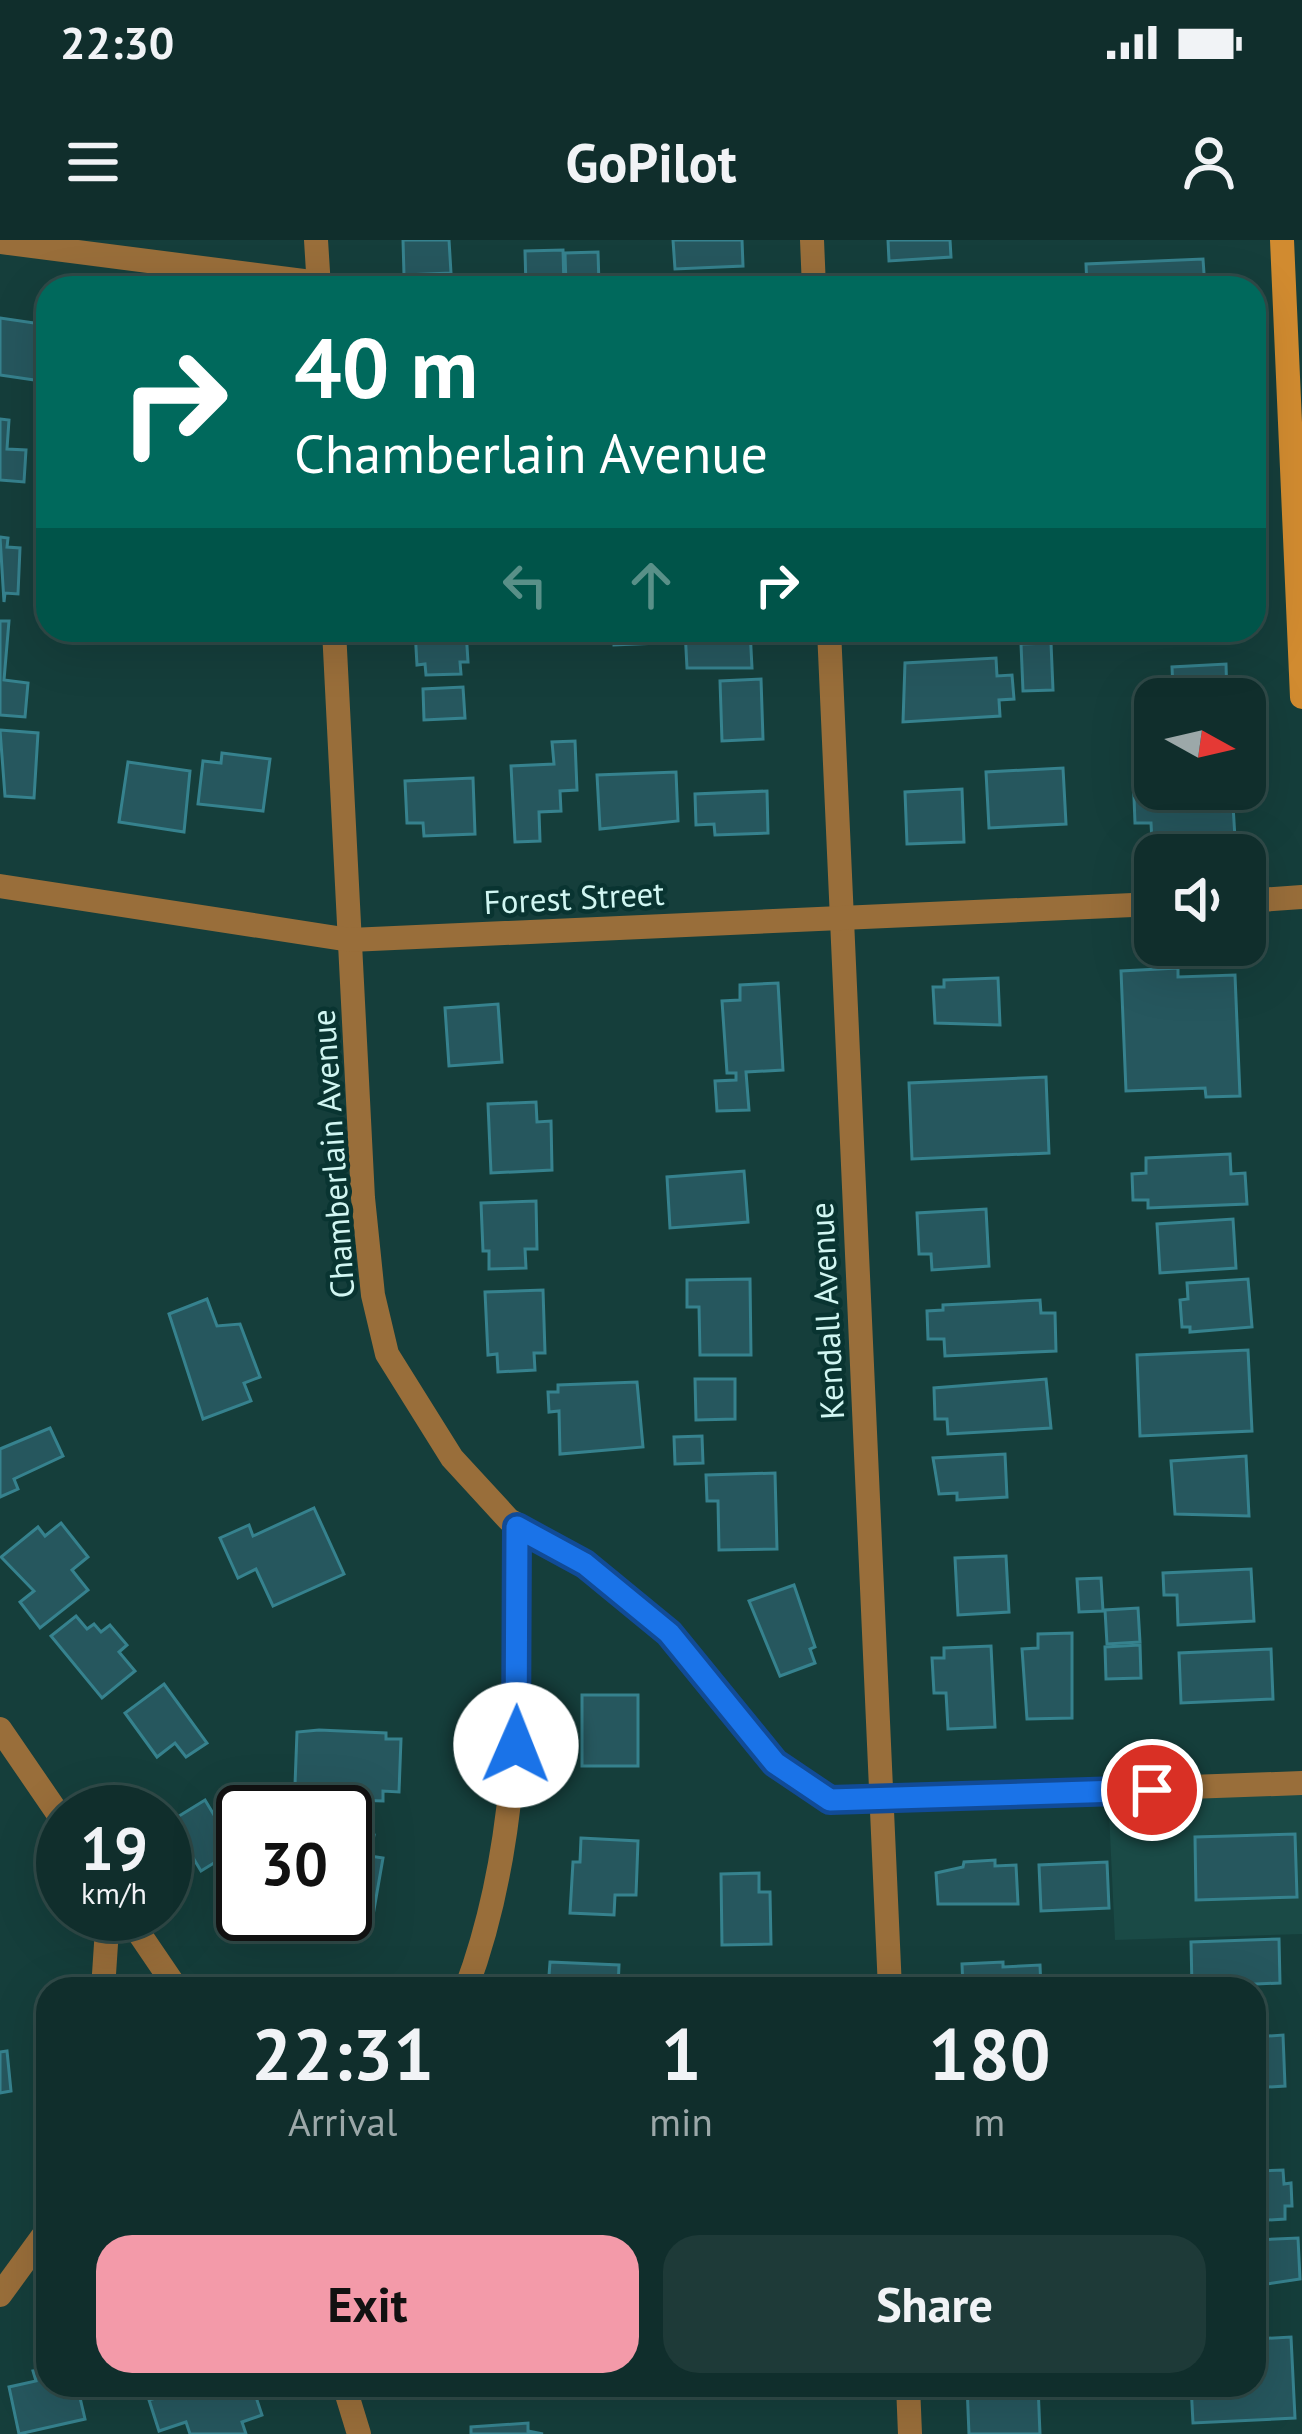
<!DOCTYPE html>
<style>
body{margin:0;font-family:"PT Sans",sans-serif;background:#1e3a38;color:#f1f3f6;height:100vh;display:flex;flex-direction:column;font-size:45px;white-space:nowrap}
*{box-sizing:border-box;margin:0}
p{font-size:39px;color:#9ca8a9}
.icon{flex:none;width:66px;height:66px;fill:none;stroke:currentColor;stroke-width:2;stroke-linecap:round;stroke-linejoin:round}
.map{position:relative;flex:1;overflow:hidden}
.drawer{position:absolute;left:36px;top:1737px;width:1230px;height:420px;display:flex;flex-direction:column;background:#102e2c;border-radius:36px;box-shadow:0 12px 48px #0002,0 0 0 3px #304a48}
.drawer>*{flex:none}
.top-card{position:absolute;left:36px;top:36px;width:1230px;height:366px;border-radius:36px;box-shadow:0 12px 48px #0002,0 0 0 3px #304a48;background:#00695c;color:#fff;overflow:hidden}
.needle{width:78px;rotate:98deg}
.buttons{position:absolute;left:1134px;top:438px;display:grid;gap:24px}
.buttons a{display:grid;place-items:center;width:132px;height:132px;border-radius:24px;background:#102e2c;box-shadow:0 12px 48px #0002,0 0 0 3px #304a48;font-size:60px}
.speed{position:absolute;left:36px;top:1545px;display:flex;gap:24px;font-size:60px;font-weight:700;text-align:center}
.speed>*{display:grid;place-content:center;width:156px;height:156px;border-radius:50%;background:#102e2c;box-shadow:0 12px 48px #0002,0 0 0 3px #304a48;line-height:1}
.speed small{font-size:30px;font-weight:400}
.speed .limit{border:6px solid #111;border-radius:18px;background:#fff;color:#111}
.pin{position:absolute;display:grid;place-items:center;width:102px;height:102px;color:#fff;margin:-51px;border:6px solid #fff;border-radius:50%;box-shadow:0 3px 12px #0007}
.me{position:absolute;width:132px;margin:-66px;rotate:1deg;stroke-linejoin:round;filter:drop-shadow(0 0 9px #0008)}
.turn{display:flex;align-items:center;gap:42px;height:252px;padding:0 60px;font-size:54px}
.turn .icon{width:156px;height:156px;stroke-width:2.5}
.turn b{display:block;font-size:84px;line-height:102px}
.lanes{display:flex;align-items:center;height:114px;padding:0 60px;background:#0003;justify-content:center;gap:60px;direction:ltr}
.lanes .off{opacity:.35}
.eta{display:flex;justify-content:space-evenly;align-items:center;height:204px;text-align:center}
.eta b{font-size:72px;font-weight:700;line-height:84px}
.primary-button{display:flex;gap:24px;margin-top:auto;padding:24px 60px}
.primary-button a{flex:1;height:138px;border-radius:36px;background:#f39aa9;color:#111;font-size:48px;font-weight:700;line-height:138px;text-align:center}
.primary-button a+a{background:#1e3a38;color:#f1f3f6}
.status{display:flex;justify-content:space-between;align-items:center;height:84px;padding:0 60px;background:#102e2c;direction:ltr}
.status svg{height:33px;fill:currentColor}
header{display:flex;justify-content:space-between;align-items:center;height:156px;padding:0 60px;background:#102e2c;font-size:54px;font-weight:700}
.map>svg:first-child{display:block}
.built{fill:#1a4a46}
.building{fill:#26575e;stroke:#36828e;stroke-width:3}
.lines{fill:none;stroke-linecap:round;stroke-linejoin:round}
.path{stroke:#7aa19e;stroke-width:6;stroke-dasharray:9 6;stroke-linecap:butt}
.street{stroke:#996e3a;stroke-width:24}
.secondary{stroke:#d18b30;stroke-width:24}
.route-casing{stroke:#114b97;stroke-width:30}
.route{stroke:#1a73e8;stroke-width:21}
.labels{text-anchor:middle;dominant-baseline:central;stroke-width:9;stroke-linejoin:round;paint-order:stroke}
.street-label{font-size:33px;fill:#d1f6f2;stroke:#093431}
</style>
<div class="status"><b>22:30</b><svg viewBox="0 0 49 12"><path d="M0 12V9h3v3zM5 12V6h3v6zM10 12V3h3v9zM15 12V0h3v12zM26 1h20v11H26zM47 4h2v5h-2z"/></svg></div>
<header><svg class="icon" aria-label="menu" viewBox="0 0 24 24"><path d="M4 6h16M4 12h16M4 18h16"/></svg>GoPilot<svg class="icon" aria-label="person" viewBox="0 0 24 24"><circle cx="12" cy="8" r="4"/><path d="M4 21q1-7 8-7t8 7"/></svg></header>
<div class="map">
<svg width="1302" height="2194" viewBox="0 0 1302 2194">
<rect width="100%" height="100%" fill="#153e3b"/>
<polygon class="built" points="1302,1543 1302,1694 1115,1700 1108,1552"/>
<g class="building">
<polygon points="403,0 449,0 451,33 404,35"/>
<polygon points="673,0 742,0 743,26 675,29"/>
<polygon points="888,0 950,0 951,17 889,21"/>
<polygon points="563,10 564,46 526,47 525,11"/>
<polygon points="598,12 599,44 566,45 565,13"/>
<polygon points="1203,19 1205,48 1087,48 1086,24"/>
<polygon points="0,78 48,85 48,142 0,135"/>
<polygon points="0,179 9,180 7,209 26,210 24,242 0,240"/>
<polygon points="0,297 8,298 7,307 20,308 18,354 5,353 4,362"/>
<polygon points="0,381 9,381 4,440 28,443 25,477 0,475"/>
<polygon points="186,390 260,390 260,402 186,400"/>
<polygon points="415,390 466,390 468,422 460,422 461,434 426,435 425,424 417,425"/>
<polygon points="614,390 658,390 659,403 614,405"/>
<polygon points="685,390 750,390 752,428 687,428"/>
<polygon points="1089,390 1161,390 1162,396 1090,401"/>
<polygon points="1051,403 1053,450 1023,451 1021,404"/>
<polygon points="996,418 997,436 1012,435 1014,459 999,460 1000,476 903,482 905,423"/>
<polygon points="1226,424 1227,459 1155,459 1155,502 1149,503 1149,489 1139,489 1137,467 1148,467 1148,450 1173,449 1172,427"/>
<polygon points="761,439 763,499 722,501 720,441"/>
<polygon points="463,447 465,478 424,480 423,449"/>
<polygon points="0,490 38,493 34,558 5,556"/>
<polygon points="575,501 577,550 560,551 561,571 539,572 540,601 515,602 511,526 554,524 552,502"/>
<polygon points="222,513 270,519 263,571 198,564 203,521 221,523"/>
<polygon points="128,522 190,531 184,592 119,582"/>
<polygon points="1063,528 1066,584 989,588 986,532"/>
<polygon points="1148,528 1155,528 1155,549 1232,549 1235,598 1152,602 1151,583 1135,583 1133,532"/>
<polygon points="676,532 678,581 600,589 597,535"/>
<polygon points="473,538 475,594 424,596 423,583 407,583 405,541"/>
<polygon points="962,549 964,602 907,604 905,552"/>
<polygon points="767,551 768,593 715,595 714,584 696,585 695,554"/>
<polygon points="1178,728 1178,737 1235,735 1240,856 1206,857 1205,848 1126,851 1121,731"/>
<polygon points="998,738 1000,785 935,783 933,747 944,747 944,740"/>
<polygon points="778,743 783,830 746,832 749,870 717,871 715,841 736,840 736,833 727,833 722,761 740,760 740,745"/>
<polygon points="498,764 502,822 449,826 445,768"/>
<polygon points="1046,837 1049,913 912,919 909,843"/>
<polygon points="536,862 537,882 551,881 552,930 491,933 488,864"/>
<polygon points="1230,914 1231,934 1245,933 1247,964 1148,968 1148,960 1133,960 1132,934 1146,933 1146,918"/>
<polygon points="744,931 748,982 670,988 667,937"/>
<polygon points="536,961 537,1009 525,1009 526,1028 489,1029 489,1011 483,1011 481,963"/>
<polygon points="986,969 989,1026 932,1030 931,1014 919,1014 917,973"/>
<polygon points="1233,979 1236,1028 1160,1033 1157,984"/>
<polygon points="750,1039 751,1115 700,1115 699,1067 687,1067 687,1040"/>
<polygon points="1248,1039 1252,1087 1190,1092 1190,1087 1182,1087 1180,1060 1188,1059 1187,1043"/>
<polygon points="543,1050 545,1113 534,1113 535,1130 498,1132 497,1114 488,1115 485,1052"/>
<polygon points="207,1059 217,1086 240,1084 260,1137 244,1143 251,1161 203,1179 169,1074"/>
<polygon points="1040,1060 1041,1073 1055,1073 1056,1111 945,1116 944,1099 928,1099 927,1071 943,1070 943,1065"/>
<polygon points="1248,1110 1252,1191 1140,1196 1137,1115"/>
<polygon points="695,1139 735,1139 735,1179 696,1180"/>
<polygon points="1046,1139 1051,1188 948,1194 947,1179 935,1179 934,1148"/>
<polygon points="637,1142 643,1207 560,1214 559,1171 549,1172 548,1152 558,1152 558,1145"/>
<polygon points="50,1188 63,1216 14,1239 18,1249 0,1257 0,1209"/>
<polygon points="702,1196 703,1223 675,1224 674,1197"/>
<polygon points="1005,1214 1007,1257 957,1260 957,1253 939,1254 933,1218"/>
<polygon points="1246,1216 1249,1276 1175,1274 1171,1221"/>
<polygon points="775,1233 777,1309 719,1310 718,1261 707,1261 706,1235"/>
<polygon points="314,1268 344,1334 273,1366 256,1329 238,1338 220,1298 249,1285 253,1296"/>
<polygon points="61,1283 88,1317 72,1330 88,1350 40,1388 20,1362 34,1351 1,1317 38,1287 45,1296"/>
<polygon points="1006,1316 1009,1372 958,1375 955,1318"/>
<polygon points="1251,1329 1254,1381 1178,1385 1177,1355 1164,1355 1163,1333"/>
<polygon points="1101,1338 1103,1371 1079,1372 1077,1339"/>
<polygon points="794,1345 815,1407 810,1409 815,1423 780,1436 749,1361"/>
<polygon points="1138,1368 1140,1402 1107,1404 1105,1370"/>
<polygon points="76,1376 87,1389 94,1384 101,1392 110,1385 127,1405 119,1412 135,1431 102,1458 51,1396"/>
<polygon points="1072,1393 1072,1478 1027,1479 1022,1409 1038,1408 1038,1394"/>
<polygon points="1140,1405 1141,1438 1106,1439 1105,1407"/>
<polygon points="991,1406 995,1487 948,1489 946,1453 934,1453 932,1418 944,1418 944,1408"/>
<polygon points="1271,1409 1273,1459 1181,1463 1179,1413"/>
<polygon points="164,1444 207,1503 186,1517 175,1503 157,1517 125,1473"/>
<rect x="582" y="1455" width="56" height="71"/>
<polygon points="319,1490 386,1493 386,1499 401,1499 399,1552 383,1551 383,1561 351,1560 338,1572 322,1572 313,1558 313,1546 295,1545 297,1492"/>
<polygon points="205,1560 235,1610 201,1631 171,1581"/>
<polygon points="345,1590 374,1595 370,1616 383,1618 371,1687 319,1678 345,1674"/>
<polygon points="1295,1594 1297,1657 1196,1660 1195,1597"/>
<polygon points="581,1598 638,1601 636,1655 615,1655 614,1675 570,1673 573,1622 580,1622"/>
<polygon points="995,1620 995,1626 1016,1625 1018,1664 938,1664 936,1633 963,1627 964,1622"/>
<polygon points="1107,1622 1109,1668 1041,1671 1039,1625"/>
<polygon points="759,1633 759,1652 770,1652 771,1704 722,1705 721,1634"/>
<polygon points="1279,1699 1280,1743 1192,1747 1191,1702"/>
<polygon points="550,1722 619,1725 618,1749 548,1749"/>
<polygon points="1003,1722 1003,1727 1040,1725 1041,1749 963,1749 962,1724"/>
<polygon points="287,1738 348,1743 347,1749 286,1749"/>
<polygon points="774,1742 774,1749 720,1749 720,1745"/>
<polygon points="1283,1795 1285,1846 1254,1848 1254,1797"/>
<polygon points="7,1811 11,1851 0,1853 0,1812"/>
<polygon points="1283,1930 1284,1944 1291,1943 1292,1966 1285,1966 1285,1979 1254,1981 1254,1931"/>
<polygon points="1298,1998 1300,2039 1254,2046 1254,2000"/>
<polygon points="1291,2097 1295,2178 1193,2183 1191,2145 1254,2145 1254,2099"/>
<polygon points="48,2128 48,2145 77,2145 85,2179 19,2194 9,2147 36,2141 33,2131"/>
<polygon points="197,2145 252,2145 262,2175 242,2182 246,2194 190,2194 186,2182 159,2191 149,2160"/>
<polygon points="692,2145 744,2145 744,2153 692,2155"/>
<polygon points="967,2145 1038,2145 1040,2194 969,2194"/>
<polygon points="528,2183 528,2191 543,2194 471,2194 471,2187"/>
</g>
<g class="lines">
<polyline class="path" points="1255,612 1262,623"/>
<g class="street">
<polyline points="316,0 319,48"/>
<polyline points="812,0 814,48"/>
<polyline points="0,2 319,43"/>
<polyline points="334,390 363,958 373,1055 387,1114 452,1218 509,1280 585,1324 669,1393 775,1523 830,1560 1302,1543"/>
<polyline points="829,390 890,1749"/>
<polyline points="0,646 350,700 1155,664"/>
<polyline points="1245,661 1302,657"/>
<polyline points="0,1489 63,1581"/>
<polyline points="126,1674 177,1749"/>
<polyline points="103,1749 108,1674"/>
<path d="M466,1749C522,1600 518,1444 517,1287"/>
<polyline points="0,2055 48,1989"/>
<polyline points="344,2145 359,2194"/>
<polyline points="908,2145 910,2194"/>
</g>
<polyline class="secondary" points="1282,0 1302,457"/>
</g>
<g class="lines">
<defs>
<polyline id="route" points="516,1505 517,1287 585,1324 669,1393 775,1523 830,1560 1152,1550"/>
</defs>
<use href="#route" class="route-casing"/>
<use href="#route" class="route"/>
</g>
<g class="labels">
<g class="street-label">
<text transform="translate(574 657) rotate(-3)">Forest Street</text>
<text transform="translate(332 914) rotate(-94)">Chamberlain Avenue</text>
<text transform="translate(826 1071) rotate(-93)">Kendall Avenue</text>
</g>
</g>
</svg>
<div class="buttons">
<a><svg class="needle" viewBox="-14 -14 28 28"><path d="M0-13l5 13h-10z" fill="#e53935"/><path d="M0 13l5-13h-10z" fill="#9ca8a9"/></svg></a>
<a><svg class="icon" aria-label="sound" viewBox="0 0 24 24"><path d="M4 9h4l5-4v14l-5-4H4zM17 9q2 3 0 6"/></svg></a>
</div>
<div class="speed"><div>19<small>km/h</small></div><div class="limit">30</div></div>
<div class="pin" style="left:1152px;top:1550px;background:#d93025"><svg class="icon" aria-label="arrive" viewBox="0 0 24 24"><path d="M6 21V4h12l-3 4 3 4H6"/></svg></div>
<svg class="me" style="left:516px;top:1505px" viewBox="-20 -20 40 40"><circle r="19" fill="#fff"/><path d="M0-13L10 11 0 6-10 11z" fill="#1a73e8"/></svg>
<div class="top-card">
<div class="turn"><svg class="icon" aria-label="right" viewBox="0 0 24 24"><path d="M7 20v-9h11M14 6l5 5-5 5"/></svg><div><b>40 m</b>Chamberlain Avenue</div></div>
<div class="lanes"><svg class="icon off" aria-label="left" viewBox="0 0 24 24"><path d="M17 20v-9H6M10 6l-5 5 5 5"/></svg><svg class="icon off" aria-label="ahead" viewBox="0 0 24 24"><path d="M12 20V5M6 11l6-6 6 6"/></svg><svg class="icon" aria-label="right" viewBox="0 0 24 24"><path d="M7 20v-9h11M14 6l5 5-5 5"/></svg></div>
</div>
<section class="drawer">
<div class="eta">
<div><b>22:31</b><p>Arrival</p></div>
<div><b>1</b><p>min</p></div>
<div><b>180</b><p>m</p></div>
</div>
<div class="primary-button"><a>Exit</a><a>Share</a></div>
</section>
</div>
